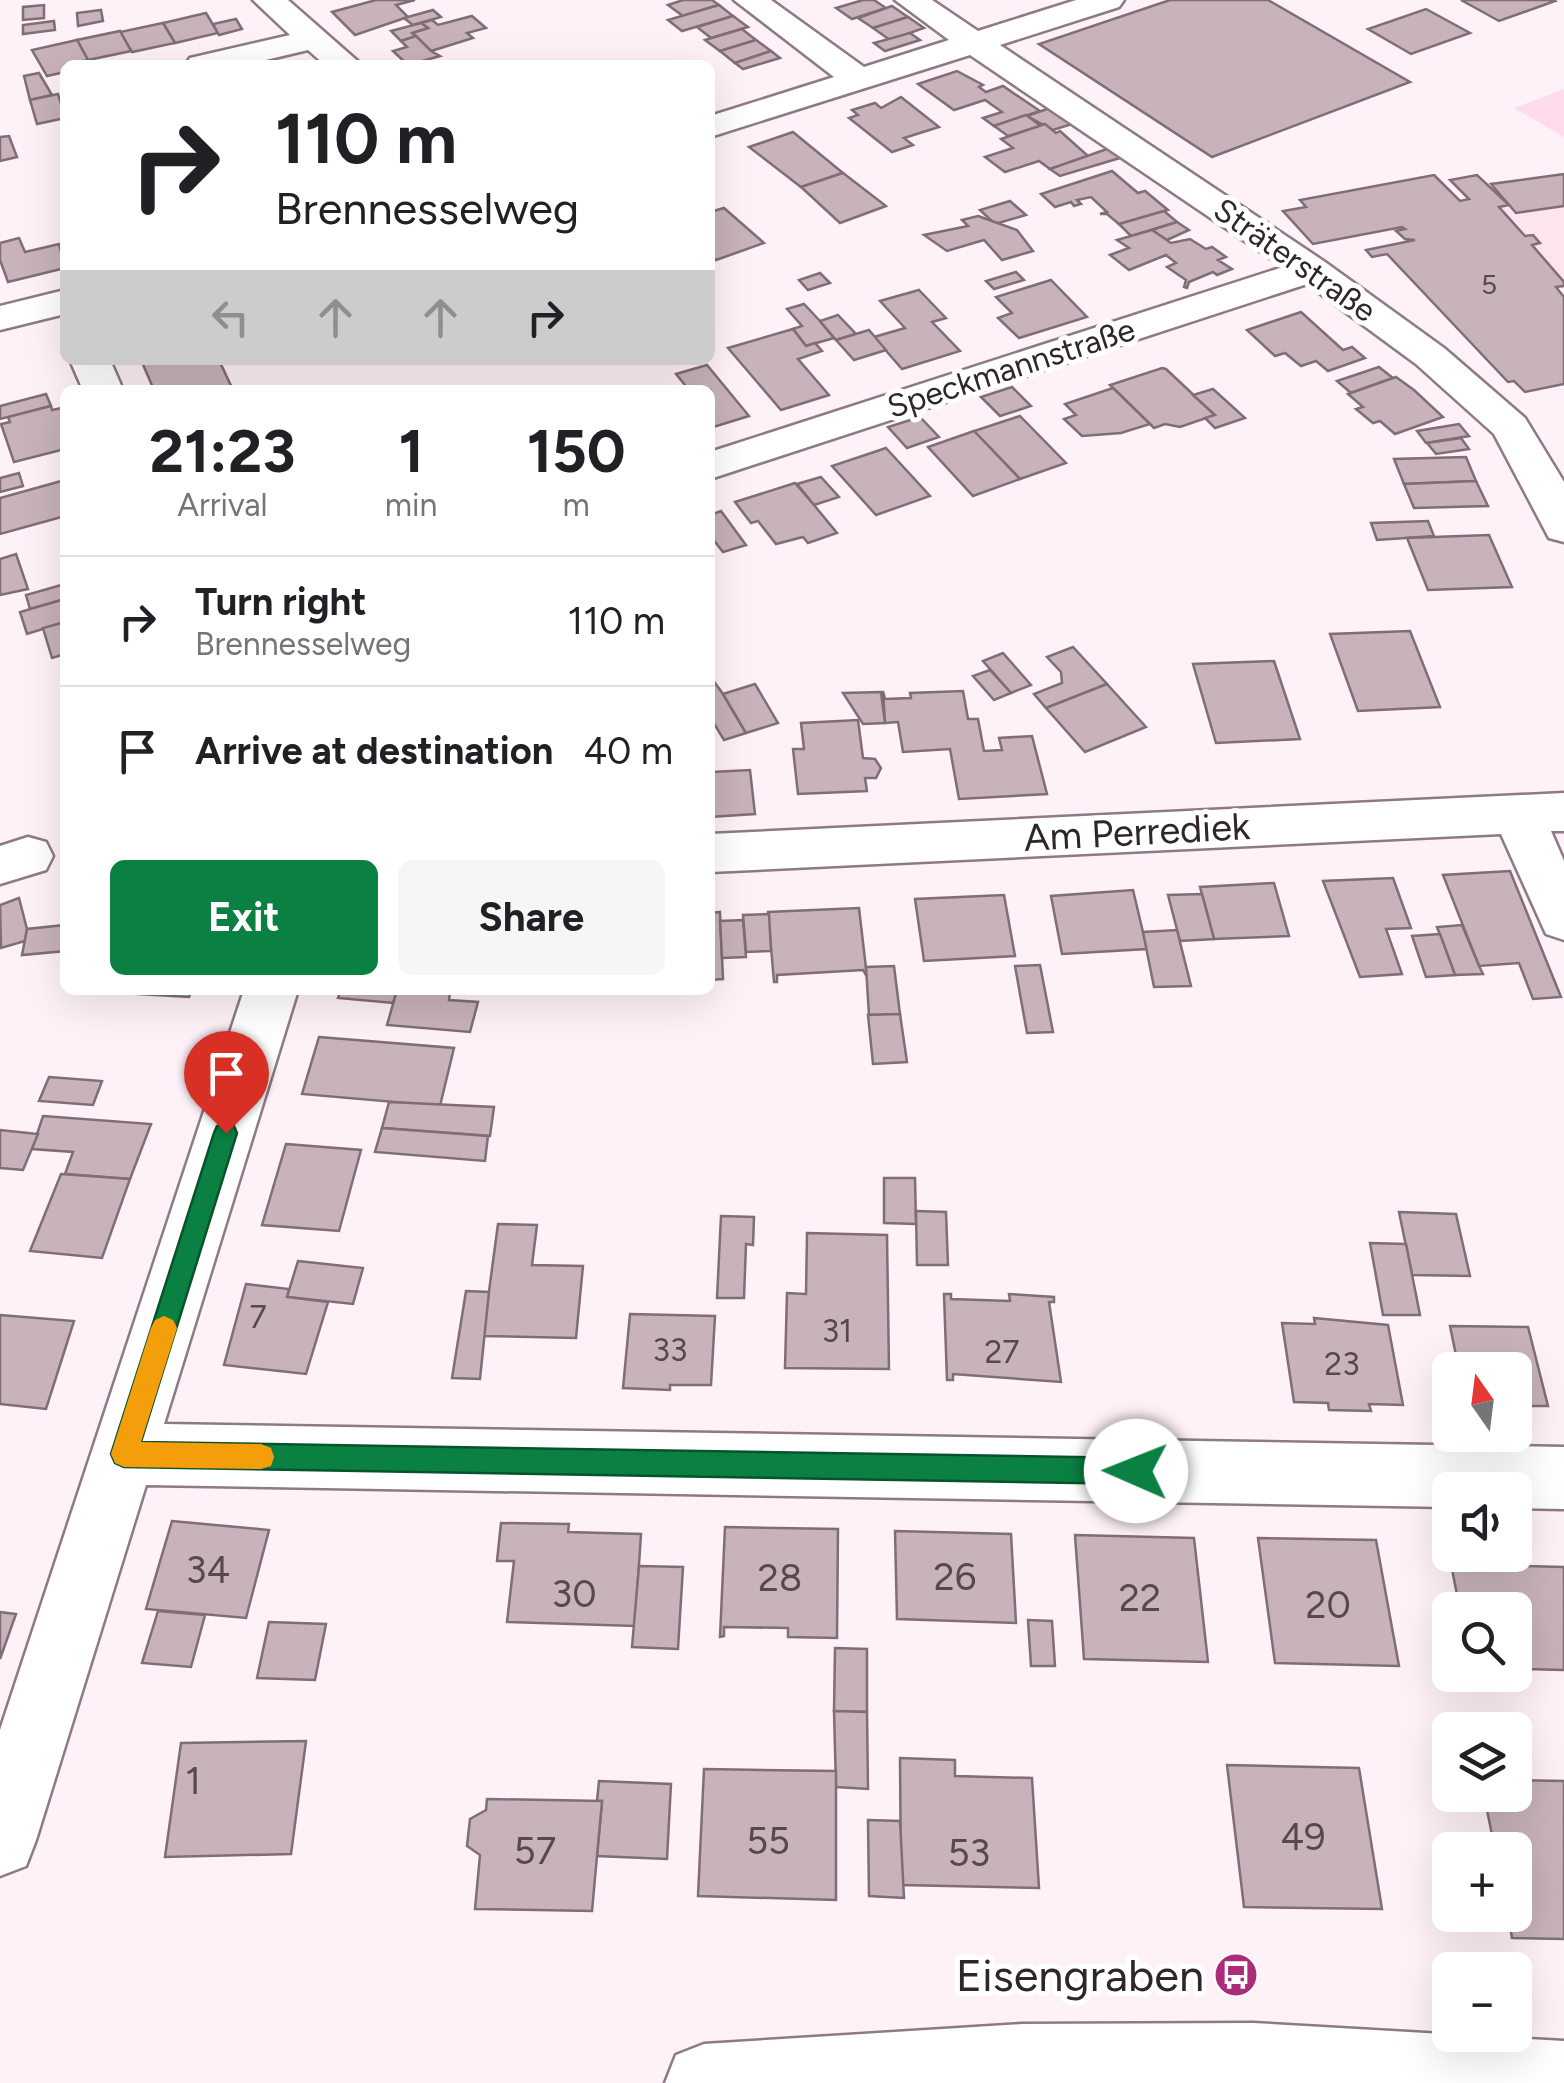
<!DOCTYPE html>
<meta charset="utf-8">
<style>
body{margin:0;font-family:Figtree,sans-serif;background:#f6f6f6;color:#202124;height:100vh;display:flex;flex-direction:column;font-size:38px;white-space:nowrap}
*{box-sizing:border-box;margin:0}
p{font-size:32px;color:#757577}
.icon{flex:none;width:55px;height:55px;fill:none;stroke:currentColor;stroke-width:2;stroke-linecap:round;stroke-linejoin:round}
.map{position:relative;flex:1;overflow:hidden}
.panel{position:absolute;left:60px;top:385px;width:655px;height:610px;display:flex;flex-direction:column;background:#fff;border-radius:15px;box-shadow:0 10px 40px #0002}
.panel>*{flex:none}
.top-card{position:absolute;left:60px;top:60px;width:655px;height:305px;border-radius:15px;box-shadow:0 10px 40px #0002;background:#fff;color:#202124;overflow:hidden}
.needle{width:65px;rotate:346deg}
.fabs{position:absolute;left:1432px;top:1352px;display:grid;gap:20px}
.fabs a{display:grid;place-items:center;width:100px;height:100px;border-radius:15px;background:#fff;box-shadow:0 10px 40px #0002;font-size:50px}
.pin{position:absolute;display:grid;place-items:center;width:85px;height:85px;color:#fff;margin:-102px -42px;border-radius:50% 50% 50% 0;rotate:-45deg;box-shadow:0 0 10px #0007}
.pin .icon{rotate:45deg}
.me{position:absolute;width:110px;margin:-55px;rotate:271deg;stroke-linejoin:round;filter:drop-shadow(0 0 8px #0008)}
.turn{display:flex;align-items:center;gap:35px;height:210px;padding:0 50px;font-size:45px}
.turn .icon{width:130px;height:130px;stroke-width:2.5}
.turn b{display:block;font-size:70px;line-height:85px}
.lanes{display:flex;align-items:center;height:95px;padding:0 50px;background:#0003;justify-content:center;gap:50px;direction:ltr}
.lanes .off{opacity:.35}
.eta{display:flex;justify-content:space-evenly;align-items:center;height:170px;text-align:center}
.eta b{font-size:60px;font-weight:700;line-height:70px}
.action{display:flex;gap:20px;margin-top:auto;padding:20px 50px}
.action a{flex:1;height:115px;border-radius:15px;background:#0b8043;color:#fff;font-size:40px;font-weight:700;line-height:115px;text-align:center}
.action a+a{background:#f6f6f6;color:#202124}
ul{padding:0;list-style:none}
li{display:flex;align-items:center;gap:30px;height:130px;padding:0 50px;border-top:2px solid #e0e0e0}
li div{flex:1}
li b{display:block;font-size:38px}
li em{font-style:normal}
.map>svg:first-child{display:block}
.built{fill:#fde4ef}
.green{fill:#ffdcec}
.building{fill:#c8b2bc;stroke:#816d76;stroke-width:2.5}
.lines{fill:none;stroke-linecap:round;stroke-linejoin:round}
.minor-casing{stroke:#8e7a83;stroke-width:5}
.major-casing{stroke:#8e7a83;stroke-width:5}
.minor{fill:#fff;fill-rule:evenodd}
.major{fill:#fff;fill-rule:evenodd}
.route{fill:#0b8043;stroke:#07532c;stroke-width:2.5}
.slow{fill:#f59e0b}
.labels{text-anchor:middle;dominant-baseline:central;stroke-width:10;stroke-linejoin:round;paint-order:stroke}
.far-number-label{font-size:28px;fill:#55494e}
.far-street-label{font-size:32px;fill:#2f262a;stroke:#fff}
.number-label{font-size:32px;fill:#55494e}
.street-label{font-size:38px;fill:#2f262a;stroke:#fff}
.near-number-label{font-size:38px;fill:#55494e}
.near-poi-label{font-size:45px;fill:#2f262a;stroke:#fff;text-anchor:end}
</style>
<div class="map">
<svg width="1564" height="2083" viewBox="0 0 1564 2083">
<rect width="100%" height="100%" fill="#fff1f8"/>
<polygon class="built" points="1509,205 1516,213 1564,206 1564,282 1532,245 1539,243 1533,235 1525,236 1499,207"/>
<polygon class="green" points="1564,89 1564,137 1514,108"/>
<g class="building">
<polygon points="376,0 415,0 396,5 408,17 355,35 332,12"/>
<polygon points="683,0 712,0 719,5 683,16 668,5"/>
<polygon points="863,0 874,0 886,8 852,19 836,8"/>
<polygon points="1170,0 1268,0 1410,82 1212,157 1039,44"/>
<polygon points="1461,0 1553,0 1555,1 1499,21"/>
<polygon points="44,5 44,18 23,20 23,7"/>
<polygon points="719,5 733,16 682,31 668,20"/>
<polygon points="892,6 908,17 873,28 858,18"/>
<polygon points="1426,9 1470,33 1411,54 1368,29"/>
<polygon points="101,10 103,21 78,26 77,13"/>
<polygon points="433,10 441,17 413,25 404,18"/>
<polygon points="206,13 218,33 175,43 163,23"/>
<polygon points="472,16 486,28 467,33 473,38 431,51 412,33 428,28 421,23 432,20 438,25"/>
<polygon points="733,16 748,27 711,38 697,27"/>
<polygon points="908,17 924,28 890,40 873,28"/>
<polygon points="236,19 242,29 219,35 213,24"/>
<polygon points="54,21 55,30 23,34 23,25"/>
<polygon points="163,23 175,43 132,52 120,32"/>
<polygon points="421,23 428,28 412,33 416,36 401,41 391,31"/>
<polygon points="742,29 756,40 720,51 705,40"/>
<polygon points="120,31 131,51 88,60 77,40"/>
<polygon points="910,33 920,40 885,51 874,43"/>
<polygon points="416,36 431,51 440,56 408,65 393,51 407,47 401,41"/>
<polygon points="77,40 88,60 65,65 65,72 47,76 32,50"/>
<polygon points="756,40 771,51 735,63 720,51"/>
<polygon points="771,51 780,58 743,69 735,63"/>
<polygon points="957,71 983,85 979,87 986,92 1003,86 1040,111 994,126 983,118 1002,112 985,100 954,110 918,84"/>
<polygon points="39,73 52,95 30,100 24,76"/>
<polygon points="58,94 65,118 37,124 30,100"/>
<polygon points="901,97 939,127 904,138 913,145 892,152 849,118 858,115 852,110 875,103 881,108"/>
<polygon points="1050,108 1072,124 1053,130 1027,116"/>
<polygon points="1026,115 1041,126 1008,136 994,126"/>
<polygon points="1045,124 1056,133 1060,131 1088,156 1050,169 1039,161 1005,172 985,157 1013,148 1001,139"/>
<polygon points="793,132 843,173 801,187 749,147"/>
<polygon points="9,136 17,157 0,161 0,137"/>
<polygon points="1107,149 1120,158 1060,176 1050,169"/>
<polygon points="1112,171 1138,193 1145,191 1168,210 1119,224 1107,214 1100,214 1107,212 1091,197 1077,200 1081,204 1074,206 1071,202 1055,207 1041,194"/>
<polygon points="843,173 886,206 840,223 801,187"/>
<polygon points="1564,174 1564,206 1516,213 1491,184"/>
<polygon points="1434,175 1460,201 1469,199 1450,180 1477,175 1509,205 1499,207 1525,236 1533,235 1540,243 1532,245 1564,282 1564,286 1556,287 1564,297 1564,384 1525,392 1514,381 1508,382 1387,254 1372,257 1366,250 1415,240 1405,239 1396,231 1405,229 1402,227 1313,244 1283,211 1306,207 1300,200"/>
<polygon points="1010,201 1026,215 995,224 980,210"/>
<polygon points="724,208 764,243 716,260 710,255 710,212"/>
<polygon points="1164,211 1177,222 1131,236 1119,224"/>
<polygon points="978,216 1017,230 1033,251 1002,260 984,240 947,251 924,235 968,226 962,220"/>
<polygon points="1177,222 1189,230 1167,240 1152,230"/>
<polygon points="1152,230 1171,243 1190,239 1206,249 1212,247 1226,257 1218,260 1232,269 1217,275 1213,272 1189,282 1187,288 1184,287 1186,280 1167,267 1176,263 1166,255 1129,270 1110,255 1129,248 1117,240"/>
<polygon points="19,238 25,252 59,244 65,268 8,282 0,260 0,243"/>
<polygon points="1016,272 1024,280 994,289 986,281"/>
<polygon points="820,273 830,283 808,290 799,280"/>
<polygon points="1051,280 1087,317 1019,338 998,318 1012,313 996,297"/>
<polygon points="919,290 946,318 932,322 960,351 902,369 874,337 905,328 880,301"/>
<polygon points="804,304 820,321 834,338 806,346 793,329 802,326 787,309"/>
<polygon points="1301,312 1343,350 1352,347 1365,358 1328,371 1316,361 1301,366 1285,353 1275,356 1247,330"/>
<polygon points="838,315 856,334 836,340 820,321"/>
<polygon points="793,329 806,346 815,343 822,351 798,359 829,395 781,410 728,348"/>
<polygon points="869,330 886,350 854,360 836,340"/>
<polygon points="141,360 219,360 233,390 154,390"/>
<polygon points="707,365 749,416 710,428 710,390 689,390 676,374"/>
<polygon points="1379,367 1393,378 1351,393 1337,381"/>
<polygon points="1162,368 1166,369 1215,415 1180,427 1165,424 1154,428 1110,385"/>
<polygon points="1396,377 1414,390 1443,417 1395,434 1380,421 1373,423 1356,409 1363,407 1348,394"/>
<polygon points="1012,387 1031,406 1000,416 981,397"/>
<polygon points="1113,388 1150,424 1121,433 1082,436 1064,419 1076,415 1065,404"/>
<polygon points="1213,389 1245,418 1215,428 1205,418 1215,415 1193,395"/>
<polygon points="46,394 51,406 0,419 0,406"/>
<polygon points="51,406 52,410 62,408 65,417 65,449 14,462 1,424 10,422 8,417"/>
<polygon points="1020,416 1066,463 1020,479 974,431"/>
<polygon points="920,417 939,437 907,448 888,427"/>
<polygon points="1459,424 1469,436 1426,443 1417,431"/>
<polygon points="974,431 1020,479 973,496 928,447"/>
<polygon points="1461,438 1469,449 1436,454 1427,443"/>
<polygon points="886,448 930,496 876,515 832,466"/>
<polygon points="1466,457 1476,481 1404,484 1394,459"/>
<polygon points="19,473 23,486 0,492 0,478"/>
<polygon points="821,477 839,497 814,505 797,484"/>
<polygon points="65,480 65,516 0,534 0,498"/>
<polygon points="1476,481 1488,506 1414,508 1404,484"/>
<polygon points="795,483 814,505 837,533 808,543 803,537 776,544 758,521 751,523 735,502"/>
<polygon points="721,511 746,545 723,552 712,538 710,515"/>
<polygon points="1428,521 1434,536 1377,540 1371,523"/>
<polygon points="1489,535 1512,587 1428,590 1407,538"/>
<polygon points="16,554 28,589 0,595 0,559"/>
<polygon points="65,584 65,599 30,609 26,595"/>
<polygon points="65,599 65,622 27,634 20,612"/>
<polygon points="65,622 65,654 52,658 43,628"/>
<polygon points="1410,631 1440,707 1358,711 1330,634"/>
<polygon points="1073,647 1107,684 1046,708 1034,694 1062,683 1061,672 1047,657"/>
<polygon points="1003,653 1031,685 1011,693 983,661"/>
<polygon points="1274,661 1300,739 1216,743 1193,664"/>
<polygon points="990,670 1011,693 994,700 973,676"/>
<polygon points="710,676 723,694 746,733 724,740 710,717"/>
<polygon points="755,684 778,723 746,733 723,694"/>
<polygon points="1107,684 1146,727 1085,752 1046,708"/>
<polygon points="883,691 885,699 911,698 910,693 963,691 968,719 978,719 984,751 1002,750 999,738 1032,736 1047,794 959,799 950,749 903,752 898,722 885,723"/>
<polygon points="881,692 885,723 863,724 843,693"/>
<polygon points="858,720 863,758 875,759 881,768 876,778 865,778 867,791 798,794 793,749 804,749 801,723"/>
<polygon points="710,750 712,772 750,770 755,814 710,817"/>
<polygon points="1510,871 1561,997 1533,999 1519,963 1479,966 1443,875"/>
<polygon points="1393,878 1411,928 1386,929 1402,974 1360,977 1323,881"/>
<polygon points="1274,883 1289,936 1214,939 1200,887"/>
<polygon points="1133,890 1147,949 1062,954 1051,896"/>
<polygon points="1202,894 1214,939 1180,941 1168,895"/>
<polygon points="1004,895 1015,956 924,961 915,899"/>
<polygon points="19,898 27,929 25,941 1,948 0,905"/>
<polygon points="859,908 867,977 863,970 777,975 777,982 774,982 768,912"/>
<polygon points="720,912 723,979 710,980 710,913"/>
<polygon points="769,914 771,951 746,952 743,915"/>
<polygon points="743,920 746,957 722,958 720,921"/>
<polygon points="65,925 65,951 22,955 27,929"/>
<polygon points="1462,925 1479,966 1483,974 1455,975 1437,927"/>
<polygon points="1177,930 1191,986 1154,987 1143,932"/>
<polygon points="1440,934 1455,975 1426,977 1412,936"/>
<polygon points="1040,965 1053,1032 1027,1033 1015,966"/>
<polygon points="894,966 900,1014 869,1015 866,967"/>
<polygon points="68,990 192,990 189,997"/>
<polygon points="341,990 397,990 393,1003 338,998"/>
<polygon points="397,990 450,992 449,1000 478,1002 470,1032 387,1025"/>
<polygon points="900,1014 907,1062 873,1064 868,1015"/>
<polygon points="319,1037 454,1048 440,1106 302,1094"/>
<polygon points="49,1077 102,1081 93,1105 39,1101"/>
<polygon points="389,1102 494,1107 490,1136 382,1128"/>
<polygon points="43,1116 151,1124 130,1179 65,1174 73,1152 32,1149"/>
<polygon points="382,1128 488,1136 485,1161 375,1152"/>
<polygon points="0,1130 38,1134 23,1170 0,1168"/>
<polygon points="286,1144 361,1150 339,1231 262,1225"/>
<polygon points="61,1174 130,1179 102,1258 30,1251"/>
<polygon points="884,1178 915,1178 916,1224 884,1223"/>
<polygon points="916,1211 946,1212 948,1265 917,1265"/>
<polygon points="1399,1212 1456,1214 1470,1276 1412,1275"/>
<polygon points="721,1216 754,1217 753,1245 746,1244 744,1298 717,1298"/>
<polygon points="498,1224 537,1225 532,1265 583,1266 576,1338 483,1336"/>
<polygon points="807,1233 887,1235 889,1369 785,1368 787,1293 806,1294"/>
<polygon points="1370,1243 1406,1244 1420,1315 1383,1315"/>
<polygon points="298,1261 363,1268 353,1304 287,1297"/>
<polygon points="246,1284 289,1289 287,1297 328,1302 306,1374 224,1365"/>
<polygon points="466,1291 489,1292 480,1379 452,1378"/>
<polygon points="944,1294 951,1294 951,1299 1010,1301 1009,1294 1054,1297 1054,1302 1049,1302 1061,1382 953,1374 953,1380 947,1380"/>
<polygon points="630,1314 715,1316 711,1385 670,1385 670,1390 623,1388"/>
<polygon points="0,1315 74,1321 46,1409 0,1404"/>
<polygon points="1314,1318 1388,1325 1403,1405 1369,1404 1371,1411 1329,1410 1328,1403 1294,1402 1282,1323 1315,1324"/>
<polygon points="1450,1326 1528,1327 1548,1406 1515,1406 1515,1370 1459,1370"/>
<polygon points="172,1521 269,1530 246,1618 146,1609"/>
<polygon points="501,1523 569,1524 568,1532 641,1534 635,1626 507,1622 514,1561 497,1561"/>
<polygon points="725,1527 838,1529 837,1638 788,1637 788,1628 724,1627 724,1636 720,1637"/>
<polygon points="895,1531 1011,1534 1016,1623 897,1619"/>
<polygon points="1075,1535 1194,1538 1208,1662 1084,1659"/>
<polygon points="1258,1538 1376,1540 1399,1666 1275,1663"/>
<polygon points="1451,1564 1564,1567 1564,1670 1520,1669 1515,1660 1515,1610 1460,1610"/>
<polygon points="639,1566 683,1567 678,1649 632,1647"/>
<polygon points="158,1611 205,1615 191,1667 142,1663"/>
<polygon points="0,1612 16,1614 0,1659"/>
<polygon points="1028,1620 1052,1621 1055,1666 1031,1666"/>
<polygon points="269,1622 326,1624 315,1680 257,1678"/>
<polygon points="835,1648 867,1649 867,1712 834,1711"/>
<polygon points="834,1711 867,1712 868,1789 836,1787"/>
<polygon points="306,1741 291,1854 165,1857 181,1743"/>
<polygon points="900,1758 955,1760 955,1776 1032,1778 1039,1888 901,1885"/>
<polygon points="1227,1765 1359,1768 1382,1909 1244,1907"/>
<polygon points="704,1769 836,1771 836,1900 698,1896"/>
<polygon points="1515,1780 1564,1781 1564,1939 1512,1938 1508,1915 1515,1915 1515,1850 1495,1850 1484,1795 1515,1795"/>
<polygon points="599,1781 671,1784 667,1859 597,1856 602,1801 597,1801"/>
<polygon points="487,1799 602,1801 592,1911 475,1909 480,1855 467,1846 470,1819 486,1810"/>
<polygon points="868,1820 900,1821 904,1898 869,1896"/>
</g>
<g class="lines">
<defs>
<g id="minor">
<polygon points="253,0 288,0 362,65 325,65 308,50 245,65 185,65 190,58 290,35"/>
<polygon points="734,0 771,0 864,67 949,40 895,0 932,0 978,31 1076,0 1124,0 1119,7 1000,45 1325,262 1444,348 1525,418 1564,482 1564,542 1549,538 1494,434 1416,364 1307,284 710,479 710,452 1283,267 970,55 710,137 710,116 834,77"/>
<polygon points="65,290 65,314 0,330 0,306"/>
<polygon points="70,360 110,360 123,390 83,390"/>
<polygon points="1564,793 1564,831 1551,831 1564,861 1564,940 1546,934 1501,834 710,872 710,834"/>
<polygon points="28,837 46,842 53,856 46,870 0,884 0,846"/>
<polygon points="244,990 298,990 164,1424 1564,1447 1564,1509 1515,1508 1515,1490 1450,1490 1450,1507 146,1485 36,1840 26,1866 0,1876 0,1730"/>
</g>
<polygon id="major" points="1253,2023 1564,2041 1564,2083 665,2083 676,2055 704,2044 1022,2024"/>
</defs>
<use href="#minor" class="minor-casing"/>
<use href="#major" class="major-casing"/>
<use href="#minor" class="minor"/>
<use href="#major" class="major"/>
</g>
<polygon class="route" points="226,1123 234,1126 237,1133 141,1442 1136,1458 1145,1462 1149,1471 1145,1480 1136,1484 124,1467 115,1463 111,1454 214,1133 217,1126"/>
<polygon class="slow" points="164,1316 173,1320 177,1328 141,1442 261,1444 271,1448 274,1457 271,1466 261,1469 124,1467 115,1463 111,1454 151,1328 155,1320"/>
<defs>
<symbol id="bus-disc" viewBox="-11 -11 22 22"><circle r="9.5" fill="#ac2c7b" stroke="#fff"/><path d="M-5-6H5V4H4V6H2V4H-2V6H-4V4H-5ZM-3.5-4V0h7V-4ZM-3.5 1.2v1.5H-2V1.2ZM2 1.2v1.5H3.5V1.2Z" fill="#fff"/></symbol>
</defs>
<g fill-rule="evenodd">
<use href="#bus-disc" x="1211" y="1950" width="50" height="50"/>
</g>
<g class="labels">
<g class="far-number-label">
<text x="1489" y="284">5</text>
</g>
<g class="far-street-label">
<text transform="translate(1295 260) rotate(35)">Sträterstraße</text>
<text transform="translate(1011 368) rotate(-18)">Speckmannstraße</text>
</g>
<g class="number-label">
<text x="258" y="1317">7</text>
<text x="837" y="1331">31</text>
<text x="670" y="1350">33</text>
<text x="1002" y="1352">27</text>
<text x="1342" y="1364">23</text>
</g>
<g class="street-label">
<text transform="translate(1137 832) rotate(-3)">Am Perrediek</text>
</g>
<g class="near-number-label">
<text x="208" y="1570">34</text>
<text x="955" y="1577">26</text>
<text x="780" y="1578">28</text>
<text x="574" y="1594">30</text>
<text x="1140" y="1598">22</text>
<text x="1328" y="1605">20</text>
<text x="193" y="1781">1</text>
<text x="1303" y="1837">49</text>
<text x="768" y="1841">55</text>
<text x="535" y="1851">57</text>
<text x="969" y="1853">53</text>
</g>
<g class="near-poi-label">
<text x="1204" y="1975">Eisengraben</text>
</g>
</g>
</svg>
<div class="fabs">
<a><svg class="needle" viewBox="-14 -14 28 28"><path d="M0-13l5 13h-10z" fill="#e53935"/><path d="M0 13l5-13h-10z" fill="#757577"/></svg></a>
<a><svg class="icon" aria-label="sound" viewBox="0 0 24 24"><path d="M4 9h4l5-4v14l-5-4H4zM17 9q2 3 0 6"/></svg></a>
<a><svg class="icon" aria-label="search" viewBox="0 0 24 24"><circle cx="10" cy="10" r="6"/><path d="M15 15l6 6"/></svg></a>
<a><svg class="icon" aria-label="layers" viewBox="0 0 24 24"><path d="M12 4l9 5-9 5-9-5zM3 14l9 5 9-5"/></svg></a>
<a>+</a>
<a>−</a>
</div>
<div class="pin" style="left:226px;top:1133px;background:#d93025"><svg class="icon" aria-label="arrive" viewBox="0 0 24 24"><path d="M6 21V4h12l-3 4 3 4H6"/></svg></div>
<svg class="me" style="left:1136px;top:1471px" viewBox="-20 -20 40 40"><circle r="19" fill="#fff"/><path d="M0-13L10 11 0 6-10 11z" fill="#0b8043"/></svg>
<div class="top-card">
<div class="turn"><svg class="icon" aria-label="right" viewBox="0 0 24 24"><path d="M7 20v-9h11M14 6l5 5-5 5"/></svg><div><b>110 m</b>Brennesselweg</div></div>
<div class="lanes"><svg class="icon off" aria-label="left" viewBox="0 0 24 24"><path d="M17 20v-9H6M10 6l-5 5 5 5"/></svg><svg class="icon off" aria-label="ahead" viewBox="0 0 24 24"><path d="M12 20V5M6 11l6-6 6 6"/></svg><svg class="icon off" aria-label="ahead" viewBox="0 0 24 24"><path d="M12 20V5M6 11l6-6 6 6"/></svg><svg class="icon" aria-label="right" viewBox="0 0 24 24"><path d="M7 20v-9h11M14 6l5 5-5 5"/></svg></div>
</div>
<section class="panel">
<div class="eta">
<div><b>21:23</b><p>Arrival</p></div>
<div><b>1</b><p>min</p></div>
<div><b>150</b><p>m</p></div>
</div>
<ul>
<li><svg class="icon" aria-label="right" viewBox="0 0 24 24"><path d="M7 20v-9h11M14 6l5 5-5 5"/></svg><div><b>Turn right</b><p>Brennesselweg</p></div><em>110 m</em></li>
<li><svg class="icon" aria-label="arrive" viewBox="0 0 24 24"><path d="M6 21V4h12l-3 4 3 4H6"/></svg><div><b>Arrive at destination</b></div><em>40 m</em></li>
</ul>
<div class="action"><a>Exit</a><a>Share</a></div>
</section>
</div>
